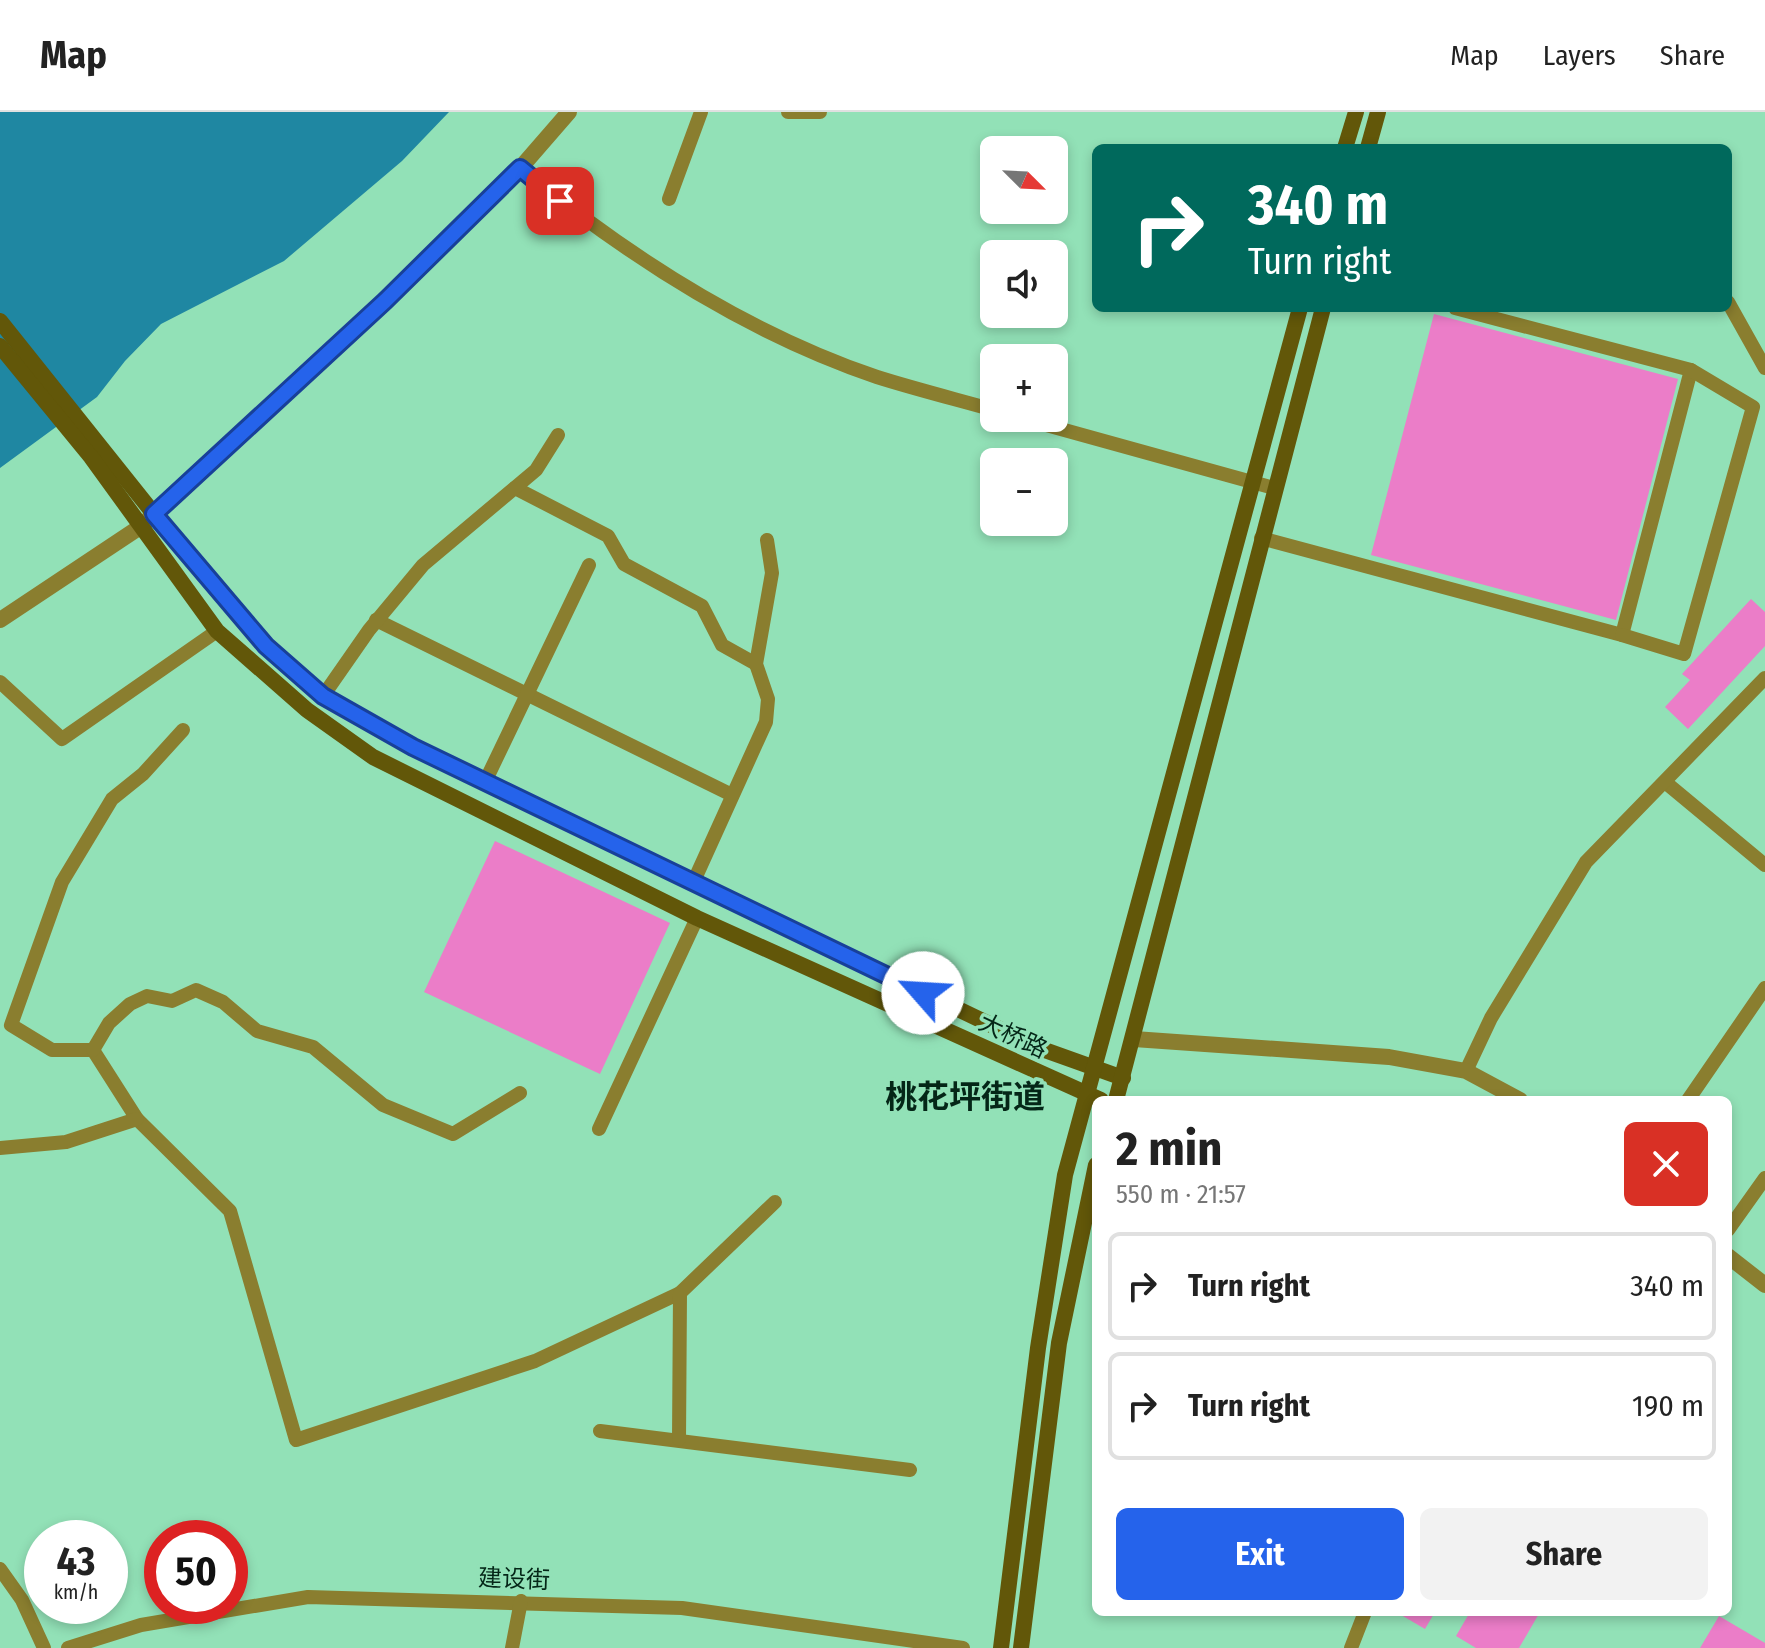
<!DOCTYPE html>
<meta charset="utf-8">
<style>
body{margin:0;font-family:"Fira Sans Condensed","Noto Sans SC",sans-serif;background:#f2f2f2;color:#222;height:100vh;display:flex;flex-direction:column;font-size:30px;white-space:nowrap}
*{box-sizing:border-box;margin:0}
p{font-size:26px;color:#767676}
.icon{flex:none;width:44px;height:44px;fill:none;stroke:currentColor;stroke-width:2;stroke-linecap:round;stroke-linejoin:round}
.map{position:relative;flex:1;overflow:hidden}
.panel{position:absolute;left:1092px;top:984px;width:640px;height:520px;display:flex;flex-direction:column;background:#fff;border-radius:12px;box-shadow:0 4px 12px #0003}
.panel>*{flex:none}
.hud{position:absolute;left:1092px;top:32px;width:640px;height:168px;border-radius:12px;box-shadow:0 4px 12px #0003;background:#00695c;color:#fff;overflow:hidden}
.needle{width:52px;rotate:114deg}
.buttons{position:absolute;left:980px;top:24px;display:grid;gap:16px}
.buttons a{display:grid;place-items:center;width:88px;height:88px;border-radius:12px;background:#fff;box-shadow:0 4px 12px #0003;font-size:40px}
.speed{position:absolute;left:24px;top:1408px;display:flex;gap:16px;font-size:40px;font-weight:700;text-align:center}
.speed>*{display:grid;place-content:center;width:104px;height:104px;border-radius:50%;background:#fff;box-shadow:0 4px 12px #0003;line-height:1}
.speed small{font-size:20px;font-weight:400}
.speed .limit{border:12px solid #d22;background:#fff;color:#111}
.pin{position:absolute;display:grid;place-items:center;width:68px;height:68px;color:#fff;margin:-34px;border-radius:16px;box-shadow:0 4px 12px #0006}
.me{position:absolute;width:88px;margin:-44px;rotate:296deg;stroke-linejoin:round;filter:drop-shadow(0 0 6px #0008)}
.turn{display:flex;align-items:center;gap:28px;height:168px;padding:0 24px;font-size:36px}
.turn .icon{width:104px;height:104px;stroke-width:2.5}
.turn b{display:block;font-size:56px;line-height:68px}
.round{display:grid;place-items:center;flex:none;width:84px;height:84px;border-radius:12px;background:#f2f2f2}
.overview{display:flex;align-items:center;justify-content:space-between;height:136px;padding:0 24px}
h1{font-size:48px;font-weight:700;line-height:60px}
.button{display:flex;gap:16px;margin-top:auto;padding:16px 24px}
.button a{flex:1;height:92px;border-radius:12px;background:#2563eb;color:#fff;font-size:32px;font-weight:700;line-height:92px;text-align:center}
.button a+a{background:#f2f2f2;color:#222}
ul{padding:0;list-style:none}
li{display:flex;align-items:center;gap:24px;height:108px;margin:0 16px 12px;padding:0 8px;border:4px solid #e0e0e0;border-radius:12px}
li div{flex:1}
li b{display:block;font-size:30px}
li em{font-style:normal}
header{display:flex;align-items:center;gap:48px;box-sizing:border-box;height:112px;padding:0 40px;background:#fff;border-bottom:2px solid #e0e0e0}
header strong{font-size:38px}
nav{display:flex;gap:44px;margin-inline-start:auto;font-size:28px}
.map>svg:first-child{display:block}
.water{fill:#1f87a2}
.building{fill:#eb7dc8}
.lines{fill:none;stroke-linecap:round;stroke-linejoin:round}
.minor{stroke:#8a7e2f;stroke-width:14}
.tertiary{stroke:#8a7e2f;stroke-width:16}
.secondary{stroke:#625709;stroke-width:16}
.route-casing{stroke:#184099;stroke-width:20}
.route{stroke:#2563eb;stroke-width:14}
.labels{text-anchor:middle;dominant-baseline:central;stroke-width:7;stroke-linejoin:round;paint-order:stroke}
.street-label{font-size:24px;fill:#042617;stroke:#92e1b7}
.district-label{font-size:32px;font-weight:bold;fill:#042617;stroke:#92e1b7}
</style>
<header>
<strong>Map</strong>
<nav><a>Map</a><a>Layers</a><a>Share</a></nav>
</header>
<div class="map">
<svg width="1765" height="1536" viewBox="0 0 1765 1536">
<rect width="100%" height="100%" fill="#92e1b7"/>
<polygon class="water" points="0,0 449,0 402,49 284,149 161,212 125,249 97,285 0,356"/>
<g class="building">
<polygon points="1434,202 1678,267 1616,508 1371,443"/>
<polygon points="1751,487 1765,500 1765,534 1688,617 1665,595 1690,568 1682,562"/>
<polygon points="495,729 670,811 600,962 424,880"/>
<polygon points="1396,1500 1435,1500 1425,1517"/>
<polygon points="1470,1500 1540,1500 1519,1536 1476,1536 1456,1524"/>
<polygon points="1719,1504 1765,1531 1765,1536 1700,1536"/>
</g>
<g class="lines">
<g class="minor">
<polyline points="788,0 820,0"/>
<path d="M520,56C625,142 747,221 877,265C915,277 955,287 994,298"/>
<polyline points="669,87 701,0"/>
<polyline points="1728,190 1765,256"/>
<polyline points="1021,306 1274,376"/>
<polyline points="515,376 608,424 624,452 702,494 722,533 756,552"/>
<polyline points="1261,426 1622,523 1691,258 1455,196"/>
<polyline points="376,508 732,683"/>
<polyline points="1622,523 1684,542 1753,295 1691,258"/>
<polyline points="0,570 62,627 217,519"/>
<polyline points="323,584 369,518 423,453 536,358 558,323"/>
<polyline points="183,618 143,662 112,687 62,770 11,913 52,938 93,938 137,1007 230,1099 296,1328 535,1249 680,1181"/>
<polyline points="485,670 589,453"/>
<polyline points="1665,670 1765,753"/>
<polyline points="693,771 766,610 768,587 756,552 772,461 767,428"/>
<polyline points="93,938 109,911 130,892 147,884 172,889 196,878 223,890 257,919 313,935 383,993 453,1022 520,981"/>
<polyline points="1466,959 1491,906 1586,750 1765,566"/>
<polyline points="1688,988 1765,876"/>
<polyline points="599,1017 697,806"/>
<polyline points="0,1036 66,1030 137,1007"/>
<polyline points="1728,1118 1765,1066"/>
<polyline points="600,1319 910,1358"/>
<polyline points="679,1327 680,1181 775,1090"/>
<polyline points="0,1457 22,1488 44,1536"/>
<polyline points="68,1536 141,1513 308,1485 682,1496 963,1536"/>
<polyline points="512,1536 521,1489"/>
<polyline points="1351,1536 1365,1500"/>
</g>
<g class="tertiary">
<polyline points="0,508 140,415 385,189 510,68 569,0"/>
<polyline points="1134,927 1389,945 1466,959 1520,988"/>
<polyline points="1728,1144 1765,1173"/>
</g>
<g class="secondary">
<polyline points="1345,36 1356,0"/>
<polyline points="1368,36 1378,0"/>
<polyline points="0,209 154,402 266,534 323,584 413,635 1039,936 1123,966"/>
<polyline points="0,234 91,345 217,519 307,598 373,645 697,806 1101,988"/>
<polyline points="1116,988 1323,196"/>
<polyline points="1001,1536 1038,1236 1065,1063 1300,196"/>
<polyline points="1021,1536 1059,1231 1096,1053"/>
</g>
</g>
<g class="lines">
<defs>
<polyline id="route" points="560,89 520,56 385,189 154,402 266,534 323,584 413,635 923,881"/>
</defs>
<use href="#route" class="route-casing"/>
<use href="#route" class="route"/>
</g>
<g class="labels">
<g class="street-label">
<text transform="translate(1013 924) rotate(25)">大桥路</text>
<text transform="translate(514 1467) rotate(2)">建设街</text>
</g>
<g class="district-label">
<text x="965" y="985">桃花坪街道</text>
</g>
</g>
</svg>
<div class="buttons">
<a><svg class="needle" viewBox="-14 -14 28 28"><path d="M0-13l5 13h-10z" fill="#e53935"/><path d="M0 13l5-13h-10z" fill="#767676"/></svg></a>
<a><svg class="icon" aria-label="sound" viewBox="0 0 24 24"><path d="M4 9h4l5-4v14l-5-4H4zM17 9q2 3 0 6"/></svg></a>
<a>+</a>
<a>−</a>
</div>
<div class="speed"><div>43<small>km/h</small></div><div class="limit">50</div></div>
<div class="pin" style="left:560px;top:89px;background:#d93025"><svg class="icon" aria-label="arrive" viewBox="0 0 24 24"><path d="M6 21V4h12l-3 4 3 4H6"/></svg></div>
<svg class="me" style="left:923px;top:881px" viewBox="-20 -20 40 40"><circle r="19" fill="#fff"/><path d="M0-13L10 11 0 6-10 11z" fill="#2563eb"/></svg>
<div class="hud">
<div class="turn"><svg class="icon" aria-label="right" viewBox="0 0 24 24"><path d="M7 20v-9h11M14 6l5 5-5 5"/></svg><div><b>340 m</b>Turn right</div></div>
</div>
<section class="panel">
<div class="overview"><div><h1>2 min</h1><p>550 m · 21:57</p></div><a class="round" style="background:#d93025;color:#fff"><svg class="icon" aria-label="close" viewBox="0 0 24 24"><path d="M6 6l12 12M18 6L6 18"/></svg></a></div>
<ul>
<li><svg class="icon" aria-label="right" viewBox="0 0 24 24"><path d="M7 20v-9h11M14 6l5 5-5 5"/></svg><div><b>Turn right</b></div><em>340 m</em></li>
<li><svg class="icon" aria-label="right" viewBox="0 0 24 24"><path d="M7 20v-9h11M14 6l5 5-5 5"/></svg><div><b>Turn right</b></div><em>190 m</em></li>
</ul>
<div class="button"><a>Exit</a><a>Share</a></div>
</section>
</div>
